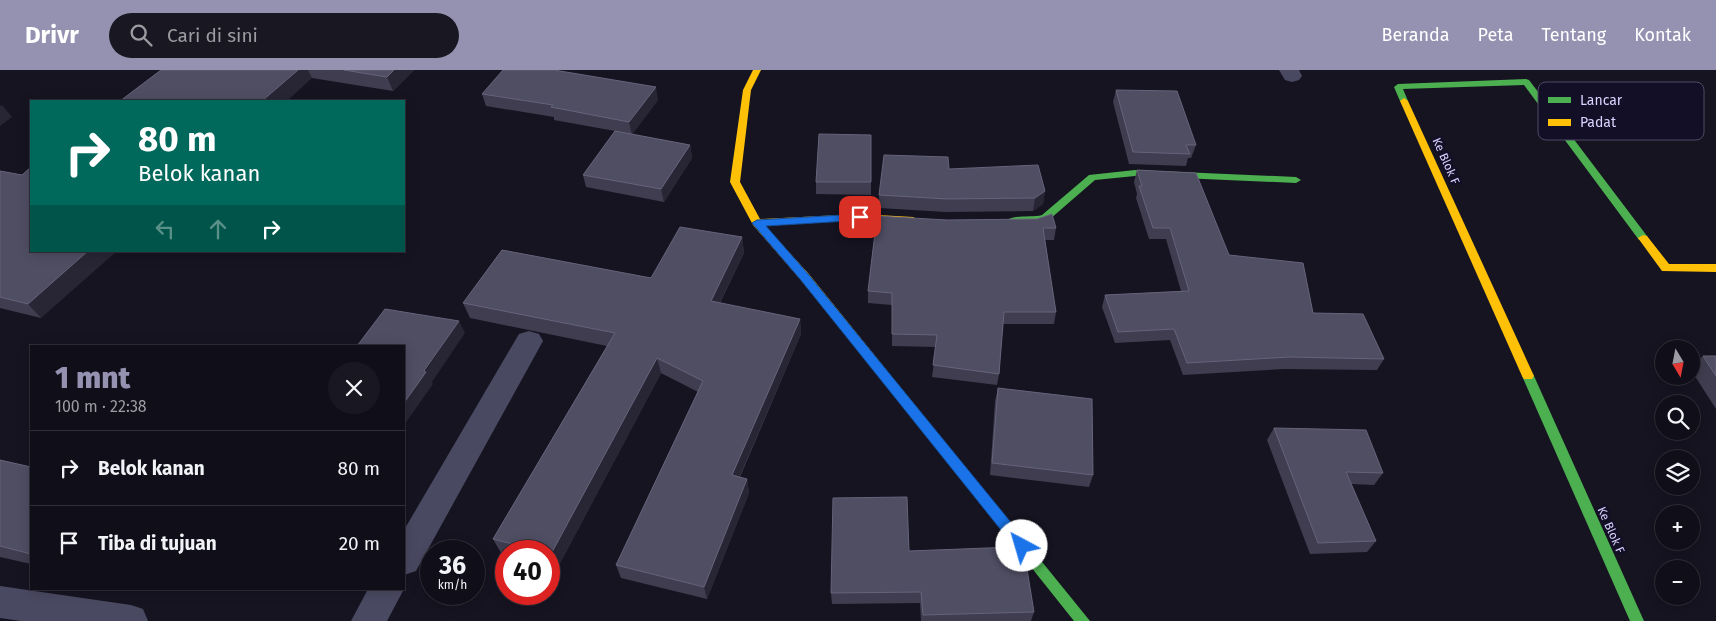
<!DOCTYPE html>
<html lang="id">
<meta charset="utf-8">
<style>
body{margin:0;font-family:"Fira Sans",sans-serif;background:#191822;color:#f1f3f6;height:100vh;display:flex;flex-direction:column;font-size:19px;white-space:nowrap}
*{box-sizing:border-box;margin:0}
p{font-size:16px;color:#9c9ca2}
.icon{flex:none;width:28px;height:28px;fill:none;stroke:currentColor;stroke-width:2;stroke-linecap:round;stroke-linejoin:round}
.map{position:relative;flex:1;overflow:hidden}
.side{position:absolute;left:30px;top:275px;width:375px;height:245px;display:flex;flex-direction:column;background:#100f19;border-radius:0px;box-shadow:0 2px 12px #0003,0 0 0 1px #302f38}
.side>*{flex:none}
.hud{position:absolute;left:30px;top:30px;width:375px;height:152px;border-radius:0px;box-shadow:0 2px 12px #0003,0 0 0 1px #302f38;background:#00695c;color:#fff;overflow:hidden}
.needle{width:32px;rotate:170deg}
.fabs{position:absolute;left:1655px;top:270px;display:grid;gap:10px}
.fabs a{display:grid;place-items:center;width:45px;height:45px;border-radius:50%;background:#100f19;box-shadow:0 2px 12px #0003,0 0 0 1px #302f38;font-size:25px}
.speed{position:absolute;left:420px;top:470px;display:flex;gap:10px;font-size:25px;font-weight:700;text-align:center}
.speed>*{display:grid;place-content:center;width:65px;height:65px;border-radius:50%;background:#100f19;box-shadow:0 2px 12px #0003,0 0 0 1px #302f38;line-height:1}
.speed small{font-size:12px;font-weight:400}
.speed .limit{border:8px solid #d22;background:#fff;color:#111}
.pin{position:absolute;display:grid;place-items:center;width:42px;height:42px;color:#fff;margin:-21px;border-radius:10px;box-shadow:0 2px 8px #0006}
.me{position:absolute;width:55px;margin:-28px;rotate:321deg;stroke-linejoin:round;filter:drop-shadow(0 0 4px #0008)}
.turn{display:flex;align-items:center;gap:18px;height:105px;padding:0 25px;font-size:22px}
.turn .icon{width:65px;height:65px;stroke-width:2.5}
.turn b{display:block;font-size:35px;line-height:42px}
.lanes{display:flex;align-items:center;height:48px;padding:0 25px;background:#0003;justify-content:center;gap:25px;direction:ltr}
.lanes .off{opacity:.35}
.round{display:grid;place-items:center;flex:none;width:52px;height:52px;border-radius:26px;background:#191822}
.summary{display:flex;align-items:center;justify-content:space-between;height:85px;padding:0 25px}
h1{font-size:30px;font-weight:800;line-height:38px;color:#9591b1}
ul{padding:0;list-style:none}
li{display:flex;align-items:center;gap:15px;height:75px;padding:0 25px;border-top:1px solid #302f38}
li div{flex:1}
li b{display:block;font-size:19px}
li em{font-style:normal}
header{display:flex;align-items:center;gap:30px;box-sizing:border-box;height:70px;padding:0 25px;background:#9591b1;color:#fff}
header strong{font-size:24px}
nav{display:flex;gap:28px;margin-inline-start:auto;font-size:18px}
.search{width:350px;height:45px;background:#191822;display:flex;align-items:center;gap:12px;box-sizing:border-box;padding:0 18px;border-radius:28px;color:#9c9ca2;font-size:19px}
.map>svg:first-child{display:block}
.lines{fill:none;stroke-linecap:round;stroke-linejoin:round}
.street{fill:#4a4962;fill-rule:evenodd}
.fast{fill:#4caf50;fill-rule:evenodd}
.slow{fill:#ffc107;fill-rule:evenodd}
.wall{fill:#403d50}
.shaded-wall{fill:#282635}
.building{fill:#504e63;stroke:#66637b}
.route{fill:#1a73e8;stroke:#114b97}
.labels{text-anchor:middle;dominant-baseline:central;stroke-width:5;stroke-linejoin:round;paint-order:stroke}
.street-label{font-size:12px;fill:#d9d4ff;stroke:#130f26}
.key{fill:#130f26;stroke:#4e4a67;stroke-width:1}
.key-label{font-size:14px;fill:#d9d4ff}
</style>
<header>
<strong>Drivr</strong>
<div class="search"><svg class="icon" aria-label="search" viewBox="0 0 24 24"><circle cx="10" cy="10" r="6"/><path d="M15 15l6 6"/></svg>Cari di sini</div>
<nav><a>Beranda</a><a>Peta</a><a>Tentang</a><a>Kontak</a></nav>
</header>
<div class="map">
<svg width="1716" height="551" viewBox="0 0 1716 551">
<rect width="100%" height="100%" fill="#161421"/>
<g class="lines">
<g class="street">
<polygon points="1279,0 1299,0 1302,6 1299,10 1292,12 1285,10"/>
<polygon points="529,261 539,264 543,271 416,501 404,505 404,460 519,264"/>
<polygon points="0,516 131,535 143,539 148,551 21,551 0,548"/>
<polygon points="368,519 404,519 387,551 351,551"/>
</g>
<g class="fast">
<polygon points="1526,9 1529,10 1647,166 1648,168 1647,170 1639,170 1524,15 1403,19 1408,31 1404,34 1400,31 1394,17 1398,14"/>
<path d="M1135,100L1296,107L1301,110L1296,113L1135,106L1095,110L1050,149L1035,154H1011L1006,151C1014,144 1032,148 1042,145L1089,105Z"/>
<polygon points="872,286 876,287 1090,551 1074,551 868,293 866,290 868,287"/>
<polygon points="1528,302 1532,303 1534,306 1644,551 1630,551 1522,306 1524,303"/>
</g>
<g class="slow">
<polygon points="753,0 761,0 751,20 740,112 760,149 860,144 913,147 918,150 913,153 860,150 765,156 808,203 876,287 878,290 876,293 868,293 800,209 753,155 730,112 743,20"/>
<polygon points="1404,28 1408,31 1534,306 1532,309 1524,309 1522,306 1400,31"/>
<polygon points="1643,165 1647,166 1669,194 1716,194 1716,202 1662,201 1638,168"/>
</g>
</g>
<g class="wall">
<polygon points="161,0 414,0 393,21 312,8"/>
<polygon points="1116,20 1196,75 1191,88 1188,88 1186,96 1129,94 1113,32"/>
<polygon points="482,24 658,30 632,64 690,75 692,88 664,132 586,117 583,105 615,61 554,50 554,47 486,36"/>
<polygon points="871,65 871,125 816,124 816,112"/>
<polygon points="949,99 1045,121 1043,134 1033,141 946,142 879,138 879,125"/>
<polygon points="1137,100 1229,185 1313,243 1384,289 1377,300 1284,299 1183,305 1170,270 1115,273 1102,237 1105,225 1181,221 1166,169 1149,169 1136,128 1137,124 1134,112"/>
<polygon points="0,101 22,105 41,248 0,238"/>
<polygon points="877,146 1056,158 1054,170 1045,170 1056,242 1054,254 1003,254 999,304 997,315 932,307 936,277 892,276 892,235 868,233 868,221"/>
<polygon points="742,167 744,183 720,233 800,249 801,264 740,407 747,409 749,423 707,529 621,508 616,495 698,322 661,303 558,497 549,495 549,481 506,481 506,484 501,483 493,469 607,276 470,248 463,233 651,208"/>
<polygon points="1703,286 1716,286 1716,339 1691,300 1691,297"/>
<polygon points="998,318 1093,405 1089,417 990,405 995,331"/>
<polygon points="1274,358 1383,403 1374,415 1351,414 1376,471 1367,482 1310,484 1267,370"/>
<polygon points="0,390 31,397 31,494 0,487"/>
<polygon points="909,481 1034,542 1031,551 921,551 920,533 832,534 831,523"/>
</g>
<g class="shaded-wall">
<polygon points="298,0 308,0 312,8 287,31 262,31"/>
<polygon points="394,0 414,0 393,21 387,7"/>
<polygon points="656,17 658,30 632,65 629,52"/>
<polygon points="2,35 12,47 0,56 0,36"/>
<polygon points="690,75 692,88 664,132 661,119"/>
<polygon points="1045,121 1043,134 1033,141 1035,128"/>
<polygon points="742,167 744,183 713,246 711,231"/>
<polygon points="88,181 117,181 41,248 28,234"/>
<polygon points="800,249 801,264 734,419 732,405"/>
<polygon points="459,251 465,263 432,312 433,314 404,355 404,333"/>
<polygon points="657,288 661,303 558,497 551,484"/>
<polygon points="747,409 749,423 707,529 704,517"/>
</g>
<g class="building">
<polygon points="161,0 298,0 262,31 120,31"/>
<polygon points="344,0 394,0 387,7"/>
<polygon points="503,0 554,0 656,17 629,52 551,37 553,35 482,24"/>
<polygon points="1116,20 1177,21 1196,75 1186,75 1190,84 1133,82"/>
<polygon points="615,61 690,75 661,119 583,105"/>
<polygon points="819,64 871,65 871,112 816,112"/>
<polygon points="884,85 948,87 949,99 1038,95 1045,121 1035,128 947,129 879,125"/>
<polygon points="31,97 31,181 88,181 28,234 0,227 0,101 22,105"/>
<polygon points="1137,100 1196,103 1229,185 1303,193 1313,243 1363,244 1384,289 1290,287 1187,293 1174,259 1118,262 1105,225 1189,221 1170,158 1153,158 1139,116 1142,116"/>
<polygon points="1052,144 1056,158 1043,158 1056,242 1004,242 999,304 933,295 937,265 892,264 892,223 868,221 877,146 947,150 1037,149"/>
<polygon points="680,157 742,167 711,231 800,249 732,405 747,409 704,517 616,495 703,311 657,288 551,484 549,484 549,481 539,481 493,469 615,263 463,233 502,180 651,208"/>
<polygon points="385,239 459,251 424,301 426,302 404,333 404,276 357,276"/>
<polygon points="1703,286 1716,286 1716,306"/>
<polygon points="998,318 1092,329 1093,405 992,393"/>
<polygon points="1274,358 1366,360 1383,403 1346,402 1376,471 1318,473"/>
<polygon points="0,390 31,397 31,484 0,476"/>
<polygon points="907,427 909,481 1013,477 1026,493 1034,542 923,545 921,522 831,523 833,428"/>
</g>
<polygon class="route" points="860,144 864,145 864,150 766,156 808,204 1027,472 1029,476 1027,480 1022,482 1017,480 800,209 752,153 757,150"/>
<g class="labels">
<g class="street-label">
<text transform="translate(1446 91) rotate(66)">Ke Blok F</text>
<text transform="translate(1611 460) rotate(66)">Ke Blok F</text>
</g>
</g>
<rect x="1538" y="12" width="166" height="58" rx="8" class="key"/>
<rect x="1548" y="27" width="23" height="6" fill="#4caf50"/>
<rect x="1548" y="49" width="23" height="7" fill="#ffc107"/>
<g class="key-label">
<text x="1580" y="35">Lancar</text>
<text x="1580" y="57">Padat</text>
</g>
</svg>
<div class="fabs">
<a><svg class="needle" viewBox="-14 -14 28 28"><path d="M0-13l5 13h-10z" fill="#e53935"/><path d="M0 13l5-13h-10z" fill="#9c9ca2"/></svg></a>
<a><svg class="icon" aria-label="search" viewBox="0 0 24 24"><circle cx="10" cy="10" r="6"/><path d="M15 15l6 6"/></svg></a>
<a><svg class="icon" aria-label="layers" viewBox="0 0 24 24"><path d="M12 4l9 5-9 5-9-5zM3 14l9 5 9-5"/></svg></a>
<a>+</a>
<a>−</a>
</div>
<div class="speed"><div>36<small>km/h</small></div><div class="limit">40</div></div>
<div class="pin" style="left:860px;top:147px;background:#d93025"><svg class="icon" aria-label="arrive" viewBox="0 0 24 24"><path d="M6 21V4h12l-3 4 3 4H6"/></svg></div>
<svg class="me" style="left:1022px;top:476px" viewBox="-20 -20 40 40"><circle r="19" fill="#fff"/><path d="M0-13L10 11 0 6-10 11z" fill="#1a73e8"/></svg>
<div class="hud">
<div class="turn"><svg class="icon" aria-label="right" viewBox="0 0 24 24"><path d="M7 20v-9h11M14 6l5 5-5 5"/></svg><div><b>80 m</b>Belok kanan</div></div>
<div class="lanes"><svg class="icon off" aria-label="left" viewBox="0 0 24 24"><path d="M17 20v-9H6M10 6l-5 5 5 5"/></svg><svg class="icon off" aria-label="ahead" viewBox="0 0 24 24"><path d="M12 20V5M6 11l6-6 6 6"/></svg><svg class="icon" aria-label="right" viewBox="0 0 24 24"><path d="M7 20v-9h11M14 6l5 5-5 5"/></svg></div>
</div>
<section class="side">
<div class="summary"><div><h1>1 mnt</h1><p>100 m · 22:38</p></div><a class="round"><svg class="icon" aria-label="close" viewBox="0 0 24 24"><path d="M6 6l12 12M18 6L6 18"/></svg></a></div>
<ul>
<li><svg class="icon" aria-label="right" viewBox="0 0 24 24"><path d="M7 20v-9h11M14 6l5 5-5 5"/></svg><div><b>Belok kanan</b></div><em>80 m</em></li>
<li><svg class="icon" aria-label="arrive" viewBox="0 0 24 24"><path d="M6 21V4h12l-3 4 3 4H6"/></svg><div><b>Tiba di tujuan</b></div><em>20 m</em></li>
</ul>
</section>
</div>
